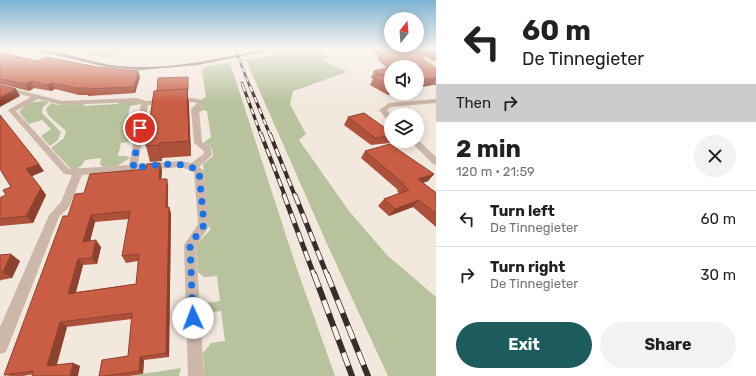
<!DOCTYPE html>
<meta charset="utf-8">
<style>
body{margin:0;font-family:Rubik,sans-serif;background:#f2f2f2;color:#202124;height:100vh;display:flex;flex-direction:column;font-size:15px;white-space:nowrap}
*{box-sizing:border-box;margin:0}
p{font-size:13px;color:#757577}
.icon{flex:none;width:22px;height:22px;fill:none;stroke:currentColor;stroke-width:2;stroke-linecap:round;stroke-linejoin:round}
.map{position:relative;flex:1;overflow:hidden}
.drawer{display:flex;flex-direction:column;background:#fff;width:320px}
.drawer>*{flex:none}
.hud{background:#fff;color:#202124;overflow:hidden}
.needle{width:26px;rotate:17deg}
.fabs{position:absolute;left:384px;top:12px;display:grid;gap:8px}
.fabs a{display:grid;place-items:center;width:40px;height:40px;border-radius:50%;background:#fff;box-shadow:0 2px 10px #0003;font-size:20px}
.pin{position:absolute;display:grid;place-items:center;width:34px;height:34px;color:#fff;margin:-17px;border:2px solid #fff;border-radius:50%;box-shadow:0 1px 4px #0007}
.me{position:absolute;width:44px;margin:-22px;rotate:358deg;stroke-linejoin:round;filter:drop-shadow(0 0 3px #0008)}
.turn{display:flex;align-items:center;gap:14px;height:84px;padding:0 20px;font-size:18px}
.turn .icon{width:52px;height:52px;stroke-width:2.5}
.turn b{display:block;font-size:28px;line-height:34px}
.then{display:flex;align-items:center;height:38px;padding:0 20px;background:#0003;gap:8px;font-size:15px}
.round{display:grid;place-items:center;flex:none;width:42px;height:42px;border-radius:21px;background:#f2f2f2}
.overview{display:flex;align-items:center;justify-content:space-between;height:68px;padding:0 20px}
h1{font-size:24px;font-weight:700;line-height:30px}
.button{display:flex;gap:8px;margin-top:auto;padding:8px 20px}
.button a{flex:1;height:46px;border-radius:24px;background:#1d5c5c;color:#fff;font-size:16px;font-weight:700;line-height:46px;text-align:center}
.button a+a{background:#f2f2f2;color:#202124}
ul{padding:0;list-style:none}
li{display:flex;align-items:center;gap:12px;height:56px;padding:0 20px;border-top:1px solid #e0e0e0}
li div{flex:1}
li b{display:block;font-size:15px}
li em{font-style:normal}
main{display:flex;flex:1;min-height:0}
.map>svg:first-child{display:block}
.green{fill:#b8c39d}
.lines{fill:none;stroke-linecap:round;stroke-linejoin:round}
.minor{fill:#ccb7a9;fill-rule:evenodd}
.major{fill:#7b635a;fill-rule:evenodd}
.rail-far4-casing{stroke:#392d29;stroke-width:2.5}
.rail-far3-casing{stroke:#392d29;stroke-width:3}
.rail-far2-casing{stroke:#392d29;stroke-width:4}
.rail-far1-casing{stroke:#392d29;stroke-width:5}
.rail-casing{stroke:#392d29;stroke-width:6}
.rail-far4{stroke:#fbf2ea;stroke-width:1.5;stroke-dasharray:5;stroke-linecap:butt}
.rail-far3{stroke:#fbf2ea;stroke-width:2;stroke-dasharray:6;stroke-linecap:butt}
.rail-far2{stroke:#fbf2ea;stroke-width:2.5;stroke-dasharray:8;stroke-linecap:butt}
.rail-far1{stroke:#fbf2ea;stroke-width:3.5;stroke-dasharray:10;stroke-linecap:butt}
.rail{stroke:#fbf2ea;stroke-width:4.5;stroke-dasharray:14;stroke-linecap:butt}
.wall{fill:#ae513b;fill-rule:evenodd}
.shaded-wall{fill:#8d4230}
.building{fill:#ca5e45;stroke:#8d4230;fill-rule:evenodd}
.route{stroke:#1a73e8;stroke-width:7;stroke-dasharray:0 12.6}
</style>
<main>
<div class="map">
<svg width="436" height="376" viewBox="0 0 436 376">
<rect width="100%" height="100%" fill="#f3e8de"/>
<g class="green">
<polygon points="61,49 127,49 108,58"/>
<polygon points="301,49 316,49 329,58 322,60 347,72 293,91 290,104 306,134 299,140 349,211 387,255 436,297 436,376 388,376 327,244 246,60"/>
<polygon points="230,63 296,266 335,376 204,376 203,353 211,343 225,341 221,311 204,313 200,307 204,303 220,301 217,276 204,277 198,272 196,245 210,230 203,164 213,156 212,148 203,143 211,137 207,111 204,110 199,112 199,109 203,106 201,100 206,97 202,70 206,66"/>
<path d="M42,101L49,102L43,107L42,113L61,132L58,140L50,146L41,136L51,129L42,120L29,124L19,112C25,104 32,102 42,101Z"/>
<polygon points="121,102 136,102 141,104 130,106 128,115 138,117 134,139 130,142 121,143 118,156 126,156 130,158 117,166 103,167 100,164 101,158 85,160 82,165 76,169 71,169 51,148 64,138 66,131 48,115 46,109 51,103 59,105 83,104 85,106 117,104"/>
<polygon points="181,368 179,376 129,376"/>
</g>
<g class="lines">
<g class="minor">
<polygon points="406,49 411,49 436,65 436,69"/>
<path d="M0,85L62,101L137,98L146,101L193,98L202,100L203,105L199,110L202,142L211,148L212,155L199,167L204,171L210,225L196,246L204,376H188L184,245L198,224L194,172L181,167L82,175L69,207L59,217L6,352L0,354V327L49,215L61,202L72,175L64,174L8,110L31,97L0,89ZM38,99L62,105L136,102L141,104L129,165L69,169L16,111ZM193,102L197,103L191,109L194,143L204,151V154L191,163L181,161L138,164L148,105Z"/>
<polygon points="436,99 436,103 391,107 387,110 391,115 391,121 388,121 379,110 389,103"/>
<polygon points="417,139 436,157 436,165 433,164 410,141 417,141"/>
</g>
<path class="major" d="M30,49C60,49 89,63 119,66C169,71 219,58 268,49H277L198,65L140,70L106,67Z"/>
<defs>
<g id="rail-far4">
<polyline points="235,49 250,87"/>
<polyline points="242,83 243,87"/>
</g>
<g id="rail-far3">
<polyline points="243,86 261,135"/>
<polyline points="250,86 270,135"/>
</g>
<g id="rail-far2">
<polyline points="261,134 285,196"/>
<polyline points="270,134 295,196"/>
</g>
<g id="rail-far1">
<polyline points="284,195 314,275"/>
<polyline points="295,195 327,275"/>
</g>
<g id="rail">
<polyline points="314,274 352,376"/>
<polyline points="327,274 368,376"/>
</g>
</defs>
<use href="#rail-far4" class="rail-far4-casing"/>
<use href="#rail-far3" class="rail-far3-casing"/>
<use href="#rail-far2" class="rail-far2-casing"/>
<use href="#rail-far1" class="rail-far1-casing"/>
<use href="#rail" class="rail-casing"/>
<use href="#rail-far4" class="rail-far4"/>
<use href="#rail-far3" class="rail-far3"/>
<use href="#rail-far2" class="rail-far2"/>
<use href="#rail-far1" class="rail-far1"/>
<use href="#rail" class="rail"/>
</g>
<g class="wall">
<polygon points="373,49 436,49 436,61 433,61 425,56 423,60 436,69 436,85 432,85 417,88 417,67 391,67 391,93 388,95 370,85 373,79 371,78 374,71 387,68 377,59 379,55 372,52"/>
<polygon points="0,53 38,61 97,67 138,71 140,77 135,93 88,96 88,95 79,95 55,89 51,91 34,88 29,91 0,84"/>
<polygon points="188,77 188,97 191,156 162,158 162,161 150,162 146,146 157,91"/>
<polygon points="348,117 391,132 391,141 390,143 371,145 344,125"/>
<polygon points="365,151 434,174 428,181 423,183 436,192 436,227 413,207 389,216 378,206 384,199 399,193 397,191 398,190 361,158"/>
<polygon points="0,169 44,171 32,176 46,195 33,223 0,226 0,199 6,195 11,187"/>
<path d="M162,170L161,179L168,186V207H169L171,214L169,357L144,360L143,374L129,376H99L128,356L132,319L67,327L57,365L73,363L80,366L23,376H11L4,375L68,216L84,193ZM129,219L122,256L126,263L138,261L136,284L76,292L83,265L97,264L101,247L90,241L95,222Z"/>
<polygon points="0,255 20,261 12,278 1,280 0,281"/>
</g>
<g class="shaded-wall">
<polygon points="138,71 140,77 135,93 134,87"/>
<polygon points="436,77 436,79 432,85 417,88 417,81"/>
<polygon points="31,81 34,88 29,91 25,84"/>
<polygon points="52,83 55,89 51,91 47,85"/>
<polygon points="16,89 20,96 0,107 0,98"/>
<polygon points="187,89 189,104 191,156 189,141"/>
<polygon points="391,89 391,93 397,93 388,95"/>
<polygon points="159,143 162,158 162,161 159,145"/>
<polygon points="160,163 162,170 161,187 159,179"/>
<polygon points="39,164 44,171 32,176 26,169"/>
<polygon points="434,174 428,181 413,186 418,179"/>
<polygon points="167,179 168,186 167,215 166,207"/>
<polygon points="41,188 46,195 33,223 26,216"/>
<polygon points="419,200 413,207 389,216 395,209"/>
<polygon points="169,207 171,214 169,357 166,353"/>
<polygon points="91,215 95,222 88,249 83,242"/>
<polygon points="96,240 101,247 97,264 92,258"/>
<polygon points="11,254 20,261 12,278 3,272"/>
<polygon points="78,259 83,265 74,299 68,294"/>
<polygon points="60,322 67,327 55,369 47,366"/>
<polygon points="140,357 144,360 143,374 139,371"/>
<polygon points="73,363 80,366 78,376 70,376"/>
</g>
<g class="building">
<polygon points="384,49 417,49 426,54 415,54 436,69 436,77 417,81 417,67 393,67 397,66 380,52 390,52"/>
<polygon points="428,49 436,49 436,53"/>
<polygon points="0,53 38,61 46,57 97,67 138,71 134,87 86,89 86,88 76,88 52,83 47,85 31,81 25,84 0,79"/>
<polygon points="391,67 391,87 374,77 384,75 374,71"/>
<polygon points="188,77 188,90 157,91 158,78"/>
<polygon points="0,85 16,89 0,98"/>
<polygon points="187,89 189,141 159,143 159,145 146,146 154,91"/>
<polygon points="364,113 391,132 391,136 375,138 348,117"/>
<polygon points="0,115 39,164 26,169 41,188 26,216 0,219 0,199 1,197 6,195 3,190 11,187 0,169"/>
<polygon points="390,144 434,174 418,179 436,193 436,214 419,200 395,209 384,199 409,190 402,184 404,184 365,151"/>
<path d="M160,163L159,179H167L166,207H169L166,353L140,357L139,371L104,376H99L102,360L128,356L132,313L60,322L47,366L73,363L70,376H32L33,371L4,375L63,216H68L75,194L84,193L90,174L146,169L147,164ZM130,211L122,256L139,254L136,284L68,294L78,259L92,258L96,240L83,242L91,215Z"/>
<polygon points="11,254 3,272 0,272 0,255"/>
</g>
<linearGradient id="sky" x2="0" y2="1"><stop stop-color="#7cb3d2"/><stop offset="0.48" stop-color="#faf5f0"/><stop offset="1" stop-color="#faf5f0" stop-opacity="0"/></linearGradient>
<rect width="436" height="102" fill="url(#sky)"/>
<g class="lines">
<path class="route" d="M140,128L133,168C154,166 180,159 199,171L204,225L190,245L193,318"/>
</g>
</svg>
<div class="fabs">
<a><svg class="needle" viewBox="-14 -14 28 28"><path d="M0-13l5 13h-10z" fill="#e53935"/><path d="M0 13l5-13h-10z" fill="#757577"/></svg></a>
<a><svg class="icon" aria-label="sound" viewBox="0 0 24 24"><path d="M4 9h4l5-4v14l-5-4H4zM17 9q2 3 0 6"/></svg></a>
<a><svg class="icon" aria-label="layers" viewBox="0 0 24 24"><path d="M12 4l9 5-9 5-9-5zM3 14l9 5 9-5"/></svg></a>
</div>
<div class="pin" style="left:140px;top:128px;background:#d93025"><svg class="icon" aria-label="arrive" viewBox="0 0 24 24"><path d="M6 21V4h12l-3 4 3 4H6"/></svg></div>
<svg class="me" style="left:193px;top:318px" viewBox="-20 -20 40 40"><circle r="19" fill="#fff"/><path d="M0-13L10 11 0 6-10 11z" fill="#1a73e8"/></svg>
</div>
<section class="drawer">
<div class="hud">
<div class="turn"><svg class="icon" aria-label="left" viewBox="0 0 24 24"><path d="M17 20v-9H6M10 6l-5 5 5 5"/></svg><div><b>60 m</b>De Tinnegieter</div></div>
<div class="then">Then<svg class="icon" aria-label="right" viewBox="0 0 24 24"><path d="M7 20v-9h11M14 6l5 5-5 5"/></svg></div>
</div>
<div class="overview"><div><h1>2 min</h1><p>120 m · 21:59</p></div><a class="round"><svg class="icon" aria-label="close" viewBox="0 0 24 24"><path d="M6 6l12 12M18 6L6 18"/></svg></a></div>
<ul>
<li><svg class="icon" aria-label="left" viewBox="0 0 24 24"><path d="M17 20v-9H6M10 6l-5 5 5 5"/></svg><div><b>Turn left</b><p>De Tinnegieter</p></div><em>60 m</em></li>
<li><svg class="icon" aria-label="right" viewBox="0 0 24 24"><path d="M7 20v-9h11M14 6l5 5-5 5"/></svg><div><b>Turn right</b><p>De Tinnegieter</p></div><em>30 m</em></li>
</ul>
<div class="button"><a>Exit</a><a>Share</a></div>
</section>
</main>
